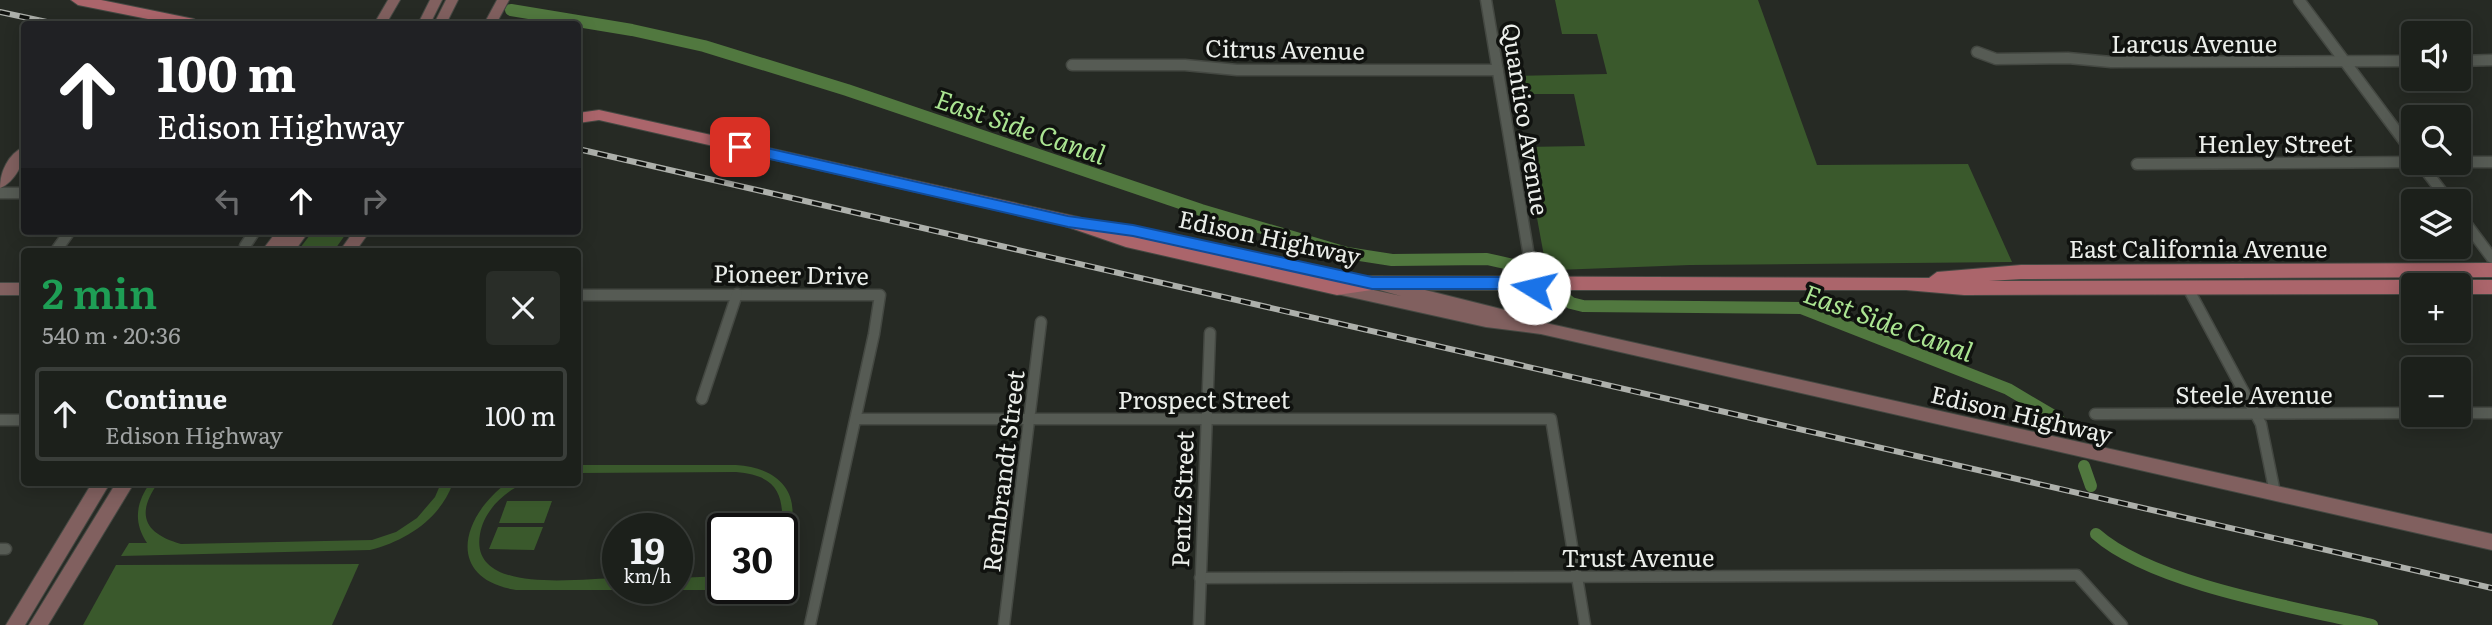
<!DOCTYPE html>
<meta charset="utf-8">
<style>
body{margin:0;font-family:Literata,serif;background:#292d28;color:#f1f3f6;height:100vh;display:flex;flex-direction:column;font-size:26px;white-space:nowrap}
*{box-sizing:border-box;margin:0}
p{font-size:23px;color:#a0a3a3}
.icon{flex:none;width:38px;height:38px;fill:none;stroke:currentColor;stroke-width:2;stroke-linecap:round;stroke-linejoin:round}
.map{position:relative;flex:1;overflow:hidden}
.side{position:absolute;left:21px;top:248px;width:560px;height:238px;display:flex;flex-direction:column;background:#1c201b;border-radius:7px;box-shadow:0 4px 18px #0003,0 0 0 2px #3a3e3a}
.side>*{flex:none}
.top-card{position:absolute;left:21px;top:21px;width:560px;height:214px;border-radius:7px;box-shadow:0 4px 18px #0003,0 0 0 2px #3a3e3a;background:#202124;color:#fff;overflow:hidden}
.buttons{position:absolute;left:2401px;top:21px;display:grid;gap:14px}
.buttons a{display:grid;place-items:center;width:70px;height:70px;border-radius:7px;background:#1c201b;box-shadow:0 4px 18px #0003,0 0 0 2px #3a3e3a;font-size:35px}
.speed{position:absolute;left:602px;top:513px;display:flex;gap:14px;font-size:35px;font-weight:700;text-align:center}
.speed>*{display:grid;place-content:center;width:91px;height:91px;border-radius:50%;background:#1c201b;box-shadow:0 4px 18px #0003,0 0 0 2px #3a3e3a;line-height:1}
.speed small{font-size:18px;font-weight:400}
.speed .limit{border:4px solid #111;border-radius:10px;background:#fff;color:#111}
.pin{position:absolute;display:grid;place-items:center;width:60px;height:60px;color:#fff;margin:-30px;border-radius:14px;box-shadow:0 4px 10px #0006}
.me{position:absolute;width:77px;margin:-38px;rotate:279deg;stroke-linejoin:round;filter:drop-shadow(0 0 5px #0008)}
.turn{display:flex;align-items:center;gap:24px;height:147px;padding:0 21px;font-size:32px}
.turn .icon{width:91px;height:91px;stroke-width:2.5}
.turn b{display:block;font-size:49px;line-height:60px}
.lanes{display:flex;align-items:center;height:66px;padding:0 21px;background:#0003;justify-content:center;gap:35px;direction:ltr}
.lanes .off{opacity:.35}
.round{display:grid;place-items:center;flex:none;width:74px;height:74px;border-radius:7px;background:#292d28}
.head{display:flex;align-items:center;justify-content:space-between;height:119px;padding:0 21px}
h1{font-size:42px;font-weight:600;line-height:52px;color:#1e9e55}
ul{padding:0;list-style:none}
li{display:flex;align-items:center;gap:21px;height:94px;margin:0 14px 10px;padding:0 7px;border:4px solid #3a3e3a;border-radius:7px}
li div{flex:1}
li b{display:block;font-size:26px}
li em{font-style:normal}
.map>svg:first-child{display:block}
.green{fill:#3a592c}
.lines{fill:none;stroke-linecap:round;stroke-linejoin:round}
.canal{stroke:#51783f;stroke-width:12}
.street-casing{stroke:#444842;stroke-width:13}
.secondary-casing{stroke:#444842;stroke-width:2}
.primary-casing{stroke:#444842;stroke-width:2}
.street{stroke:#565b54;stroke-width:10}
.secondary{fill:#81605f;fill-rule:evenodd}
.primary{fill:#ab656b;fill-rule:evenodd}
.rail-casing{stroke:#adb0ab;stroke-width:6}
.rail{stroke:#10120f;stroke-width:3.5;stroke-dasharray:10;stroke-linecap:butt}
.route{fill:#1a73e8;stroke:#114b97;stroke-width:2}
.labels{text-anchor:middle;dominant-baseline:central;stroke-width:7;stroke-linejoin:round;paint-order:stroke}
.street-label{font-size:24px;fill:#ebeeea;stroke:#10120f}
.water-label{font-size:26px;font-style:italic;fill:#abe592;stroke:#10120f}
</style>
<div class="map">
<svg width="2492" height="625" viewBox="0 0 2492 625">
<rect width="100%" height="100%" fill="#262a24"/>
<g class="green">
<polygon points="1555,0 1758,0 1817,165 1968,164 2012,262 1690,265 1556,270 1546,267 1524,147 1585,146 1574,94 1515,94 1512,76 1607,74 1597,34 1562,34"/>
<polygon points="313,231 348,231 333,252 297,252"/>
<path d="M578,465H736C786,468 807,502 782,547C782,509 790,476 736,472L578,473Z"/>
<path d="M150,483H158C135,515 145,534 181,544L372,540L396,532L417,518L435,497L441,483H453C440,519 406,541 370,550L121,556L129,543H147C133,522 136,503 150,483Z"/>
<path d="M507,483H524C503,493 484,511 480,534C469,596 581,578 618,578V588H677V578L723,576V587L706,590H516C444,578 462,516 507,483Z"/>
<polygon points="507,501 552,501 544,523 499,523"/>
<polygon points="498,527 543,527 534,550 489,549"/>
<polygon points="359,564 332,625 83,625 116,565"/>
</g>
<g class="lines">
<g class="canal">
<polyline points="511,10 632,30 704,46 847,90 1201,210 1347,253 1392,260 1487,259 1518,266"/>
<polyline points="1560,294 1571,303 1583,306 1801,308 2008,389 2057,418 2066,428"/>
<polyline points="2084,466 2091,486"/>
<path d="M2096,534C2152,584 2297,608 2372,625"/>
</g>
<defs>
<g id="street">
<polyline points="1486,0 1541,328"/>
<polyline points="2299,0 2413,153"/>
<polyline points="1977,52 1996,59 2068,58 2111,62 2413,61"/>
<polyline points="2459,61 2492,60"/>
<polyline points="1072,65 1185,65 1237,70 1498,70"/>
<polyline points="2459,162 2492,162"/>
<polyline points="2420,163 2449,201"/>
<polyline points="2137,164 2413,162"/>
<polyline points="0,193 24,193"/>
<polyline points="2459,214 2492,258"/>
<polyline points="245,246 255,231"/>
<polyline points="55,252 70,231"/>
<polyline points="2188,288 2261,424 2275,493"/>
<polyline points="578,295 880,295 874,334 810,625"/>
<polyline points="702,399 737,294"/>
<polyline points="2459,413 2492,413"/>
<polyline points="2095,414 2413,413"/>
<polyline points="856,419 1551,419 1585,625"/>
<polyline points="0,420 24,420"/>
<polyline points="0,549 6,549"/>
<polyline points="1200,578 2077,575 2122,625"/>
<polyline points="1004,625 1041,322"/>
<polyline points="1199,625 1210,333"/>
</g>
<g id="secondary">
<polygon points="388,0 400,0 386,24 374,24"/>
<polygon points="430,0 442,0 430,24 418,24"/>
<polygon points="446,0 458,0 446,24 434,24"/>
<polygon points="497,0 509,0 496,24 484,24"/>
<path d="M24,147C25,162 15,182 0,188C0,172 8,154 24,147Z"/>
<polygon points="277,231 293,231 291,233 309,231 294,252 278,252 282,246 277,252 261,252"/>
<polygon points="354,231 370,231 355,252 339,252"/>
<polygon points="1381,279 1509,311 1515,313 1516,319 1541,322 2492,534 2492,550 1541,334 1486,327 1337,294 1332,292 1329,288 1332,284 1337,282 1401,296 1376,289 1373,285 1376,281"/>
<rect x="0" y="283" width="24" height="12"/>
<polygon points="92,483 110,483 25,625 6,625"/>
<polygon points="116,483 134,483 48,625 29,625"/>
</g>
<g id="primary">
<polygon points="71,0 101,0 194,19 201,24 173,24 78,5"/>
<polygon points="599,110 1078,217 1127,235 1337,281 1372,276 1929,278 1937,272 2021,265 2492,263 2492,277 2021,279 1989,281 2413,280 2421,285 2413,285 2413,294 1964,295 1906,290 1372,290 1337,295 1126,247 1062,225 599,120 578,123 578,113"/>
<polygon points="2459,280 2492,280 2492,294 2459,294 2459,285 2451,285"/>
</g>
</defs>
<use href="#street" class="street-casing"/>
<use href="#secondary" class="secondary-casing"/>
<use href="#primary" class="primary-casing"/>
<use href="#street" class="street"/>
<use href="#secondary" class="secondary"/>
<use href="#primary" class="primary"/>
<defs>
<g id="rail">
<polyline points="0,12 56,24"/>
<polyline points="578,149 2492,588"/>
</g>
</defs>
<use href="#rail" class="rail-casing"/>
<use href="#rail" class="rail"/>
</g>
<polygon class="route" points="740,142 1068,216 1133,225 1372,277 1533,277 1539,279 1542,288 1534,294 1527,289 1372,289 1133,236 1068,227 735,151 733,147 735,144"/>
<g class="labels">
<g class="street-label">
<text x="2194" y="42">Larcus Avenue</text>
<text transform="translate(1285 48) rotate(1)">Citrus Avenue</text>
<text transform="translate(1527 119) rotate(81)">Quantico Avenue</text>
<text x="2275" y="142">Henley Street</text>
<text transform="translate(1270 236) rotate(12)">Edison Highway</text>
<text x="2198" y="247">East California Avenue</text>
<text transform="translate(791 273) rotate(1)">Pioneer Drive</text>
<text x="2254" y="393">Steele Avenue</text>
<text x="1204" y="398">Prospect Street</text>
<text transform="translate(2022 413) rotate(13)">Edison Highway</text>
<text transform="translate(1002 471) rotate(-83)">Rembrandt Street</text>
<text transform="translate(1181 499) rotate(-88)">Pentz Street</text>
<text x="1638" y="556">Trust Avenue</text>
</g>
<g class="water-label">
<text transform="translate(1021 125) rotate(19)">East Side Canal</text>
<text transform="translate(1889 321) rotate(20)">East Side Canal</text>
</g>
</g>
</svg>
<div class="buttons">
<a><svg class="icon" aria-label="sound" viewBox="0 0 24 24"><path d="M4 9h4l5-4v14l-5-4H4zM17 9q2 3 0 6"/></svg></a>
<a><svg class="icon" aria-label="search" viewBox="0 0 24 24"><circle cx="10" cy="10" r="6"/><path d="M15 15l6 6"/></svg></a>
<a><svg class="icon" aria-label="layers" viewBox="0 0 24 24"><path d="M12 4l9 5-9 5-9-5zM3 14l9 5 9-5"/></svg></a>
<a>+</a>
<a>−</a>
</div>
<div class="speed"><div>19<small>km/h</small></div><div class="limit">30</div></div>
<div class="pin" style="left:740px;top:147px;background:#d93025"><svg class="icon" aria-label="arrive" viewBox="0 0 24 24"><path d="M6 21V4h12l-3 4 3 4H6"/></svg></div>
<svg class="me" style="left:1534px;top:288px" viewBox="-20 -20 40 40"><circle r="19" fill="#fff"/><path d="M0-13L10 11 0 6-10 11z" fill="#1a73e8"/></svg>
<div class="top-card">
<div class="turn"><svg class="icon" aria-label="ahead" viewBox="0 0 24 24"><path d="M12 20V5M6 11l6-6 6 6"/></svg><div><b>100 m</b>Edison Highway</div></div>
<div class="lanes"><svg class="icon off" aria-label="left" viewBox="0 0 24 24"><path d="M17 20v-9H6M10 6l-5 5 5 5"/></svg><svg class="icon" aria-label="ahead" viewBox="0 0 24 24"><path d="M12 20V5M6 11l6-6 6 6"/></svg><svg class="icon off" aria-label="right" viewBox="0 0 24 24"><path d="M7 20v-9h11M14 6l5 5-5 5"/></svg></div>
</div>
<section class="side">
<div class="head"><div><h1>2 min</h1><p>540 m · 20:36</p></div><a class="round"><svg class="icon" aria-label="close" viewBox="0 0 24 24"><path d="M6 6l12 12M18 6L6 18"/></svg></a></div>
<ul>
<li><svg class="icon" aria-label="ahead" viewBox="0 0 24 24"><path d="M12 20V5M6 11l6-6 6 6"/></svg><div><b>Continue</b><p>Edison Highway</p></div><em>100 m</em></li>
</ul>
</section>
</div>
